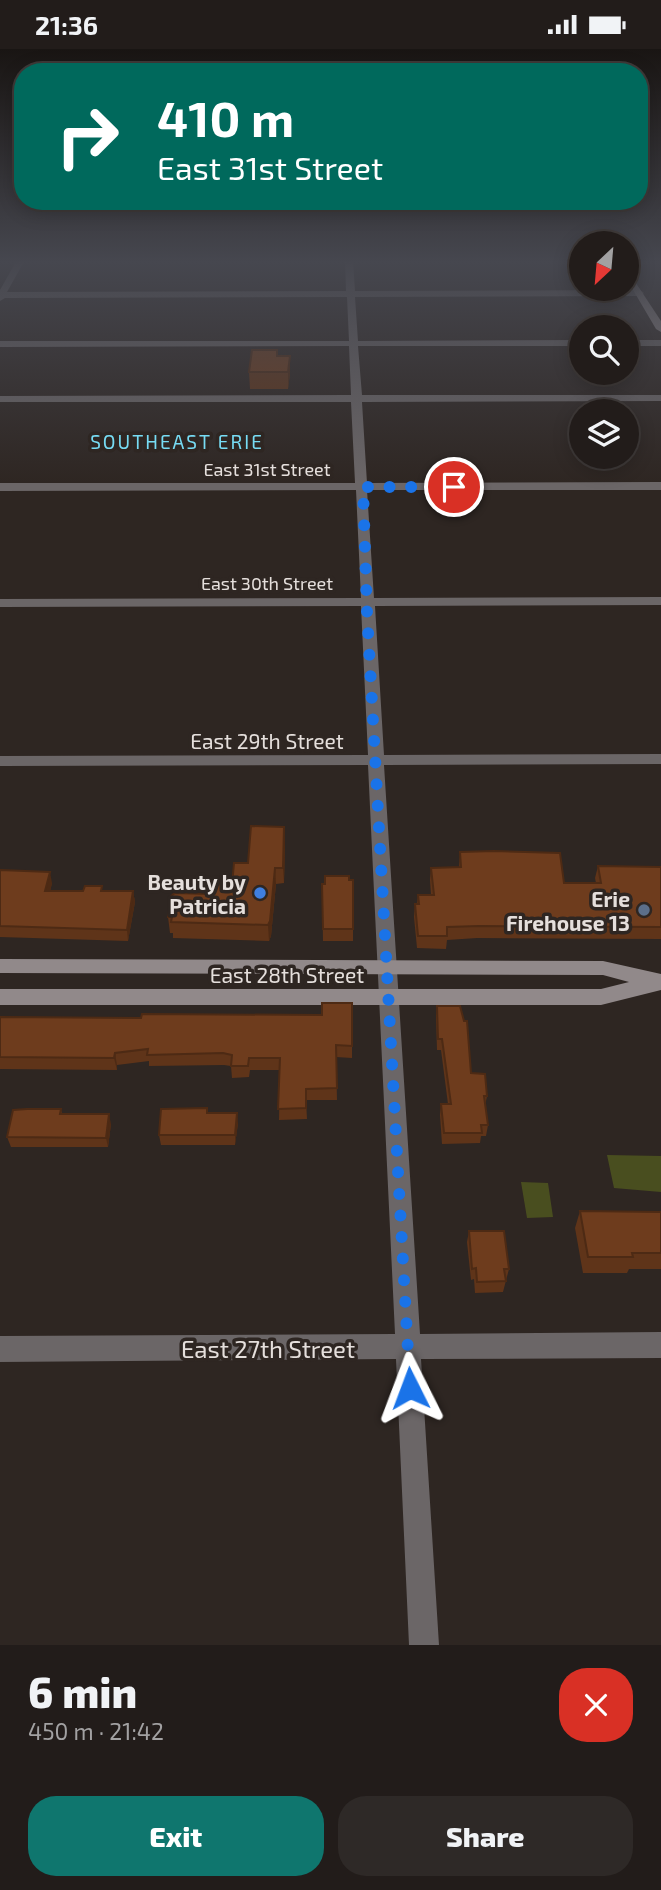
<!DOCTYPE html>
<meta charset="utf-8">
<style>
:root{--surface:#221c1a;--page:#2e2927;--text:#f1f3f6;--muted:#a2a1a2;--line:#3f3a39;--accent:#0f766e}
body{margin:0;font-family:"Exo 2",sans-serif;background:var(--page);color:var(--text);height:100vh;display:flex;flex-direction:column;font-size:26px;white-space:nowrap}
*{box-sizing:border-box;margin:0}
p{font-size:23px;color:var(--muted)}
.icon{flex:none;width:38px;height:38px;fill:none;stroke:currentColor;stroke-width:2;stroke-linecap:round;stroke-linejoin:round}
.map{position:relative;height:1596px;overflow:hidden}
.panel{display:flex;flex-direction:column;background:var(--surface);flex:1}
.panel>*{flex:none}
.guide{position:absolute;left:14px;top:14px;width:634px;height:147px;border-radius:28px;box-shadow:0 4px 18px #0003,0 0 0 2px var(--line);background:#00695c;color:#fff;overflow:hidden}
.needle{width:46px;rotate:206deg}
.tools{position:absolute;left:569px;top:182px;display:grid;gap:14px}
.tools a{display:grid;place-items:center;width:70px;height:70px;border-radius:50%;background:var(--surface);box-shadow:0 4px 18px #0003,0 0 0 2px var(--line);font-size:35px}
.pin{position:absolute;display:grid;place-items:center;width:60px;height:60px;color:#fff;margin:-30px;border:4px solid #fff;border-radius:50%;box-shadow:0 2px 7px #0007}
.me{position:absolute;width:77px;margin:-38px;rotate:357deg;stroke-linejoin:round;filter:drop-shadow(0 0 5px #0008)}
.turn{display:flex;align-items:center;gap:24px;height:147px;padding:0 28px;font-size:32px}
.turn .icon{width:91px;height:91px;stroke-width:2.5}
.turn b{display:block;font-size:49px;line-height:60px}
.round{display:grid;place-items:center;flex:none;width:74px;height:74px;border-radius:28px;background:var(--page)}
.head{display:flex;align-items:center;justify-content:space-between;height:119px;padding:0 28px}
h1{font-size:42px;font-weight:800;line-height:52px}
.primary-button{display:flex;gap:14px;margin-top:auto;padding:14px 28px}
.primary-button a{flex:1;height:80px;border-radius:28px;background:var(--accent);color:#fff;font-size:28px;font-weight:800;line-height:80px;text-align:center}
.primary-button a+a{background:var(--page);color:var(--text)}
.status{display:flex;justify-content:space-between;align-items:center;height:49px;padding:0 35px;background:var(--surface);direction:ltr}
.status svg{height:19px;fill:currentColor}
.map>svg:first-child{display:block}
.green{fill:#494e1f}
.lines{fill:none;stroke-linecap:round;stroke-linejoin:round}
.street{fill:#6b6667;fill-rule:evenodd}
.secondary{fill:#91898a;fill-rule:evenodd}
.wall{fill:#5f3419}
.shaded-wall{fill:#4d2a14}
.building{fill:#6e3c1d;stroke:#4d2a14;stroke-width:2}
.route{stroke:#1a73e8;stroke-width:12;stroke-dasharray:0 21.6}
.shop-dot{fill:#3f7fe0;stroke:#2e2622;stroke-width:2.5}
.service-dot{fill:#5c6f8a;stroke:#2e2622;stroke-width:2.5}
.labels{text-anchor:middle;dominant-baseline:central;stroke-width:7;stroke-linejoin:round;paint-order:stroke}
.far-street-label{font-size:18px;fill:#e5dfdc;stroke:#2e2622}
.far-neighbourhood-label{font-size:19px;letter-spacing:2px;fill:#77dcf4;stroke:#2e2622}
.street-label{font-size:21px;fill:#e5dfdc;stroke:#2e2622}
.poi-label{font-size:21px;font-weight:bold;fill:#e5dfdc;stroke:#2e2622;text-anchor:end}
.near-street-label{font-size:24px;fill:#e5dfdc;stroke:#2e2622}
</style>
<div class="status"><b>21:36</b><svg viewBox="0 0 49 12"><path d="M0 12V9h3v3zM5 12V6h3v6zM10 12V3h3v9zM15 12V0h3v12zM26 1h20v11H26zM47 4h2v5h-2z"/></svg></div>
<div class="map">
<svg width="661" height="1596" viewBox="0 0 661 1596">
<rect width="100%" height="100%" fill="#2e2622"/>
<path class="green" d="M607,1106L661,1107V1143L614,1139Z
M521,1133L548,1134L553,1168L527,1169Z"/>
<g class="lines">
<path class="street" d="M17,211H25L7,243L346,242L345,211H353L355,242L640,241L644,244L640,247L355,248L358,292L581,291V297H358L362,346H661V352L362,353L367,434L661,433V441H367L374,549L661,548V556L375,557L384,706L661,705V715L384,716L420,1285L661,1283V1309L421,1310L439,1596H409L396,1310L0,1313V1287L395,1285L368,716L0,717V707L368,706L361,557L0,558V550L361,549L356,441L0,442V434H355L351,353H0V347L351,346L349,297L0,298V292H349L347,248L5,249L0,252V241Z
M626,291H661V297H626Z"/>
<path class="secondary" d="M626,219L661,272V283L656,280L626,229Z
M0,910L603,912L661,925V941L601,956H0V940H601L629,933L603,926L0,924Z"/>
</g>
<path class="wall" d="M277,307L290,324L288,340H250L249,323Z
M285,794L284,834L276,835L271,887L269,892L173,889V884H170L168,868L209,845L232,836L248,814Z
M460,803L564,834H596L595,829L598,817L661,818V890L477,889L447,891L446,900L417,899L414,868L415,855H417L418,846H431L430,831L431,819L459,818Z
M0,821L52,834L50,842H133L135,853L128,892L0,888Z
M349,831H353V892H323L322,835Z
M352,954V1009L336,1008L337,1051H306L307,1070L279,1071L280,1021H250L249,1028L232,1029L231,1017L224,1016L149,1017V1012L117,1016V1021L0,1020V968L141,969L322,966Z
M437,957L471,1024L487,1047L485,1057L488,1076L486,1087H481L480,1094L442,1095L440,1066L441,1055H448L441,1001H437L436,968Z
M61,1060L62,1065L111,1075L108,1098H11L7,1088Z
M208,1064L238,1074L235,1096H161L159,1086Z
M580,1162L661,1163V1220H629L627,1224H583L575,1179Z
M469,1182L509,1220L503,1243L475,1244L474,1230L471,1231L467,1193Z"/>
<path class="shaded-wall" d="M290,307V324L288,340V323Z
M284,778L285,794L284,834L283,819Z
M275,819L276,835L271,887L269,892L268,876Z
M50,823L52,834L48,853L45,842Z
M133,842L135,853L128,892L127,881Z
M115,1004L117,1016V1021L114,1009Z
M237,1064L238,1074L235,1096V1086Z
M109,1065L111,1075L108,1098L106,1089Z"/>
<path class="building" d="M252,301H277V307H290L288,323H249Z
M251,777L284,778L283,819H275L270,872L268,876L171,873L172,868H168L171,847L175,844L209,845L210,835L232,836L234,814H248Z
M494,802L560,804L564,834H601L598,817L661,818V878L479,877L447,878V887H418L415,855H419L418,846H434L431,819L461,818L460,803Z
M0,821L50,823L45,842H83L85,837H102L101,842H133L127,881L0,877Z
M325,827H349V831H353V880H323L322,835H325Z
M322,954H352V997L336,996L337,1039L306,1040V1059L278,1060L280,1009H249L248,1017H231L232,1006L223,1004L147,1006L148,1000L115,1004L114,1009L0,1008V968L141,969L142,965L322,966Z
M437,957H460L464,972H467L471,1024L485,1025L487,1047H484L488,1076H481L482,1084H444L441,1055H451L442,990H438Z
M207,1059V1064H237L235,1086H159L161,1060Z
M27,1060H61L60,1065H109L106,1089L7,1088L13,1061Z
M580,1162L661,1163V1204H632L633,1208H588Z
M469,1182H504L509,1220H504L506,1232L477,1233L476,1219L472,1220Z"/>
<linearGradient id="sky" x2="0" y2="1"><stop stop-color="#191513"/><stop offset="0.49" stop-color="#46474f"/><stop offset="1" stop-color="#46474f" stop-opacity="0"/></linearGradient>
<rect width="661" height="434" fill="url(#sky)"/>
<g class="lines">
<path class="route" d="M410,1339L367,563L363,438H454"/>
</g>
<circle class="shop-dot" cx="260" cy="844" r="7"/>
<circle class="service-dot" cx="644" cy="861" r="7"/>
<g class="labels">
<g class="far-street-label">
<text x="267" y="420">East 31st Street</text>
<text x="267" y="534">East 30th Street</text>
</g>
<g class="far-neighbourhood-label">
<text x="177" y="392">SOUTHEAST ERIE</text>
</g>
<g class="street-label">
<text x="267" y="691">East 29th Street</text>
<text x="287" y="925">East 28th Street</text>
</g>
<g class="poi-label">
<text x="246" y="832">Beauty by<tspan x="246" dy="24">Patricia</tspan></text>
<text x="630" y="849">Erie<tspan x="630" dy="24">Firehouse 13</tspan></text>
</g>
<g class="near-street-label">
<text x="268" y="1299">East 27th Street</text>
</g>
</g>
</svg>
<div class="tools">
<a><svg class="needle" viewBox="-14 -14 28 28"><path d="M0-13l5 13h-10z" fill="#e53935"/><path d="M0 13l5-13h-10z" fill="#a2a1a2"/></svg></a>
<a><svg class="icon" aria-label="search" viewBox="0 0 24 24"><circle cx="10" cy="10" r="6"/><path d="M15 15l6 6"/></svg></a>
<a><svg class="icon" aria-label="layers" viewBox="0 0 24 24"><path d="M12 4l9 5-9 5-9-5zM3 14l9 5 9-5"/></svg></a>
</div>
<div class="pin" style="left:454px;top:438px;background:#d93025"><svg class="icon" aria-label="arrive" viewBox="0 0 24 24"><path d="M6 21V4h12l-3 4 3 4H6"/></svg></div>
<svg class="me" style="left:410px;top:1339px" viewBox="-20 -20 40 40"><path d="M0-17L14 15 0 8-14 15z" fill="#1a73e8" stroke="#fff" stroke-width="4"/></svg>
<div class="guide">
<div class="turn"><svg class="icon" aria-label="right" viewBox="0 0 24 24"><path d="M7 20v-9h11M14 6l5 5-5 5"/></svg><div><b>410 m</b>East 31st Street</div></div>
</div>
</div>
<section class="panel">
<div class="head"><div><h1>6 min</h1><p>450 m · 21:42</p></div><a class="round" style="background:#d93025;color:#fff"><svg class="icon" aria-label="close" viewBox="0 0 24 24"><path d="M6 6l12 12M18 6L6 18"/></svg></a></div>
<div class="primary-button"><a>Exit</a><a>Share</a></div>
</section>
